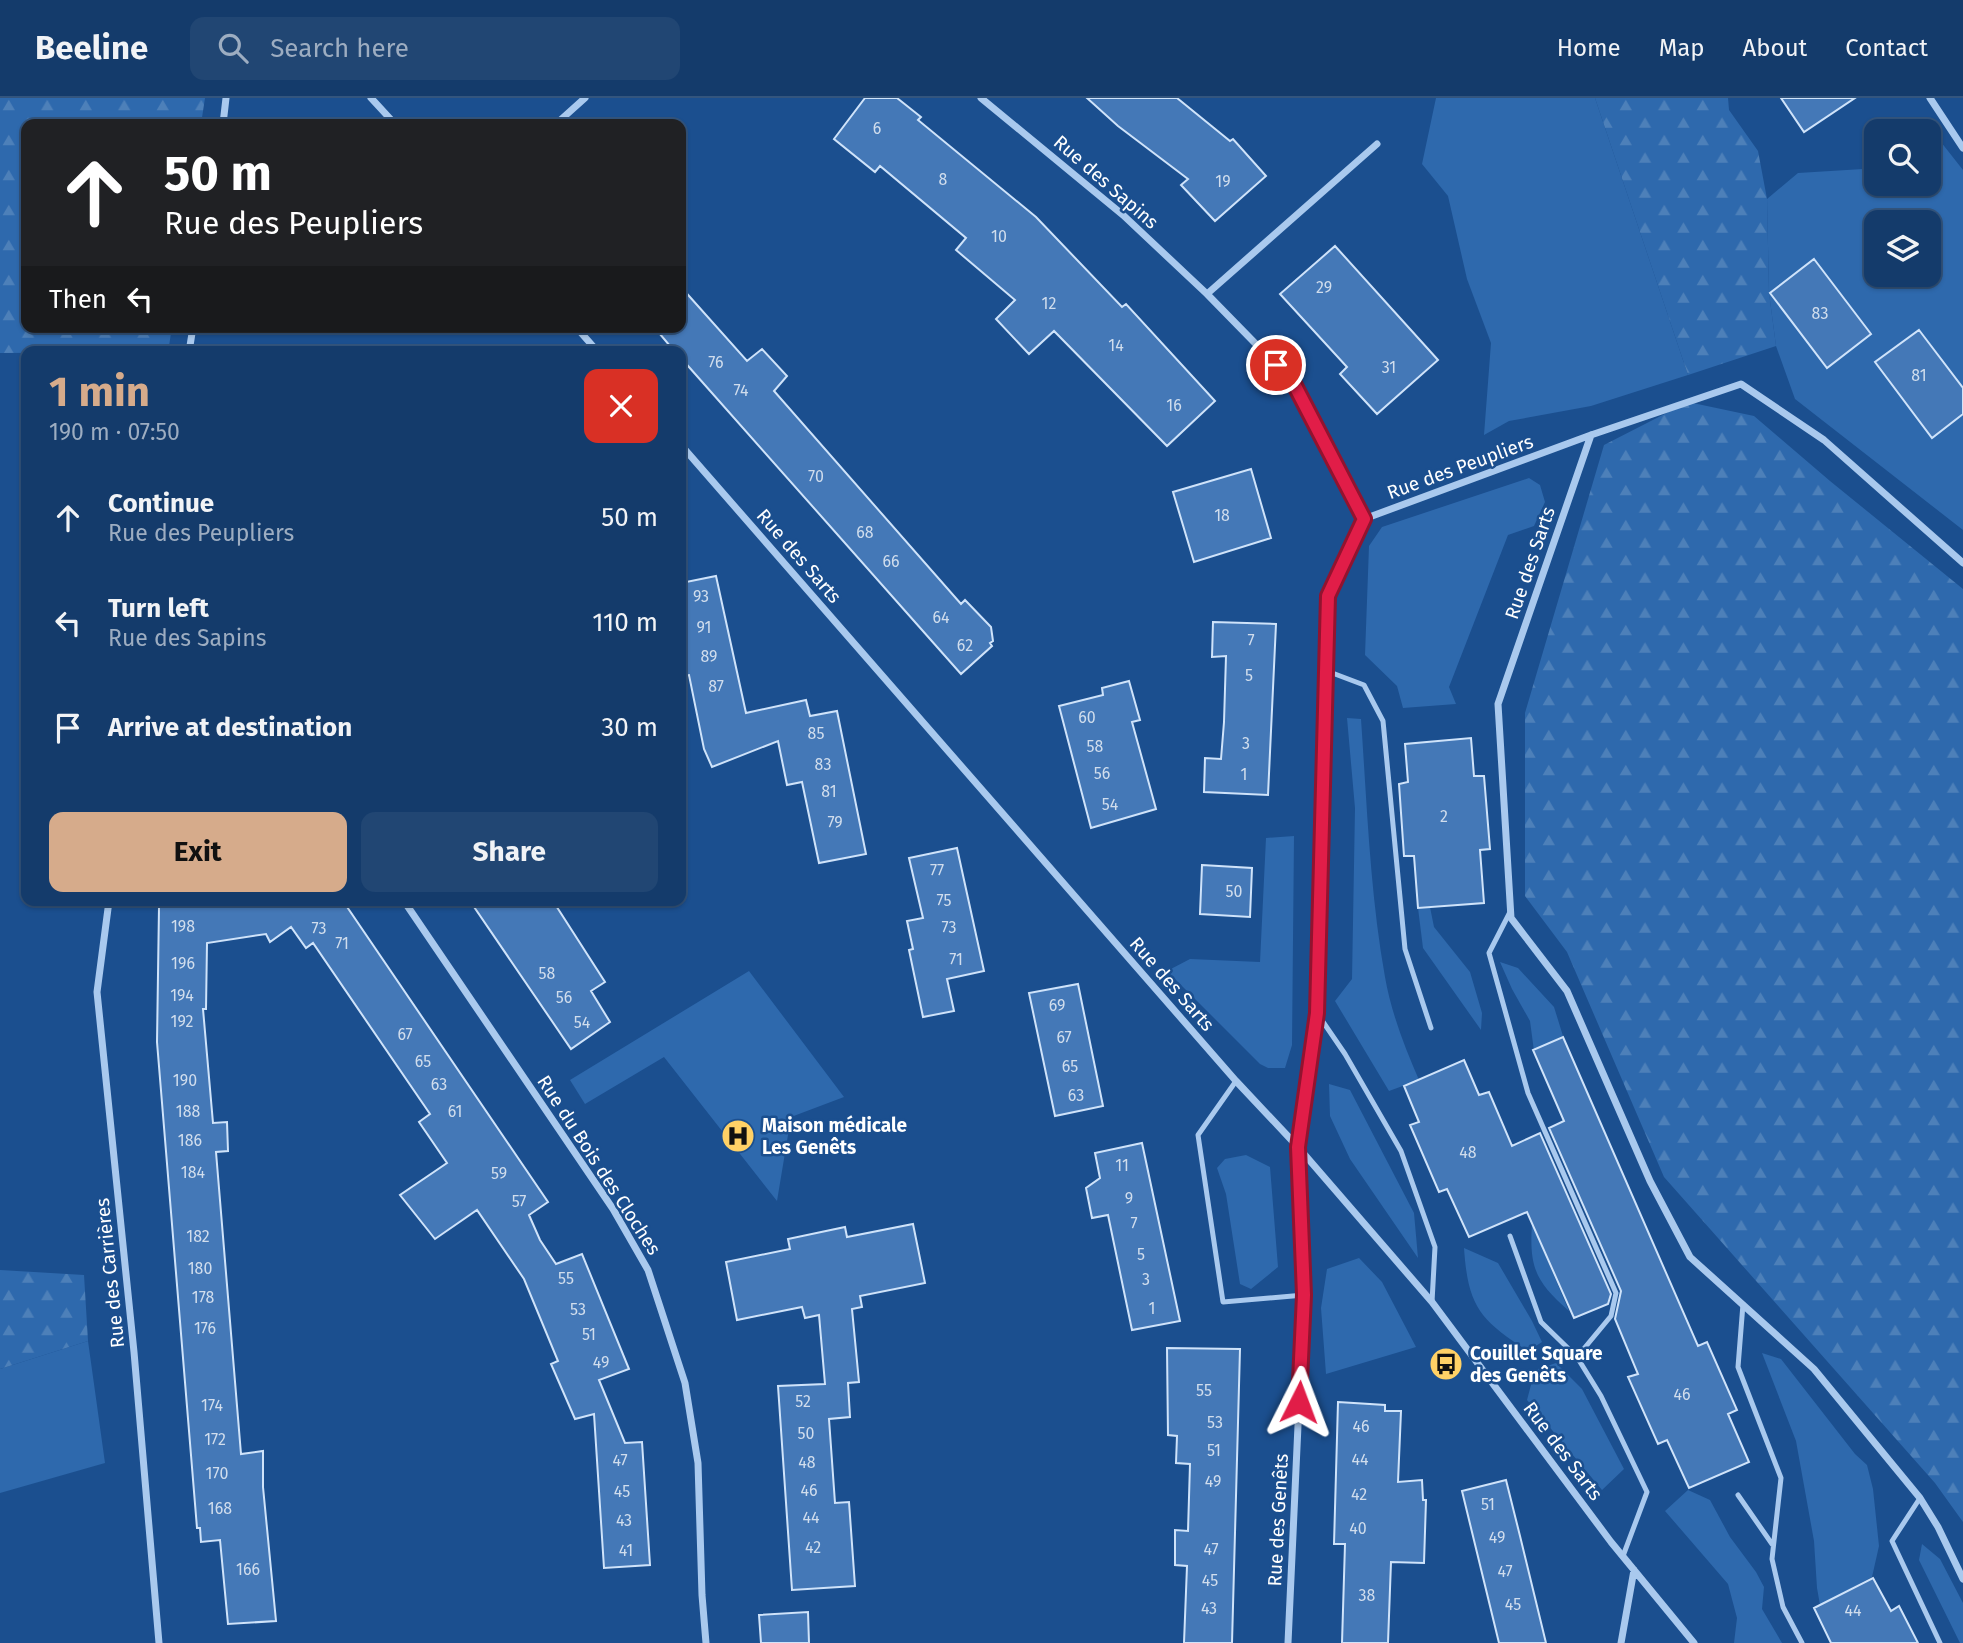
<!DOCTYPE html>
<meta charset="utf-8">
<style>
:root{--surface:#143b6b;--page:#214673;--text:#f1f3f6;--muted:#9dadc1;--line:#33557e;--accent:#d6ab8b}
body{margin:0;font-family:"Fira Sans",sans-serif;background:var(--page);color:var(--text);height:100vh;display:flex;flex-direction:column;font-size:26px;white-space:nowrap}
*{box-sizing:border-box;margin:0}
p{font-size:23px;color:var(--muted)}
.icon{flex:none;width:38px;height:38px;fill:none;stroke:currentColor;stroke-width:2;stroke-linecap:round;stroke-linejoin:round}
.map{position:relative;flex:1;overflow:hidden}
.sheet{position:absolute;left:21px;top:248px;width:665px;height:560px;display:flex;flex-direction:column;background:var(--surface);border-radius:14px;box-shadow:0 2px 5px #0004,0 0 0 2px var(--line)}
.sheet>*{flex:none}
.guide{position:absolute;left:21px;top:21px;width:665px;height:214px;border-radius:14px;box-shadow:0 2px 5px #0004,0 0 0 2px var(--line);background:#202124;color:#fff;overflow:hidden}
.tools{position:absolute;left:1864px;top:21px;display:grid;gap:14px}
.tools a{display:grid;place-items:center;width:77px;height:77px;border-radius:14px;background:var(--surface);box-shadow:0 2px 5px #0004,0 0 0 2px var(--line);font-size:35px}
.pin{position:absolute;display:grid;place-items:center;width:60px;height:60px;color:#fff;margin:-30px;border:4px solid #fff;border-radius:50%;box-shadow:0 2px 7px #0007}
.me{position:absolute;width:77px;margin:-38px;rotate:3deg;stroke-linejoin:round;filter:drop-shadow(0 0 5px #0008)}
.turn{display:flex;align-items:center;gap:24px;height:147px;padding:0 28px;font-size:32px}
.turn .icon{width:91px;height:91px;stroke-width:2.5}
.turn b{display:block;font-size:49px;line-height:60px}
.then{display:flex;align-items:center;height:66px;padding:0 28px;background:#0003;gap:14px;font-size:26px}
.round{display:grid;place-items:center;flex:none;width:74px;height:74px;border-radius:14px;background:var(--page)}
.headline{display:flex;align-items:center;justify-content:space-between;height:119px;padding:0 28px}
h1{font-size:42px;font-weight:700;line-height:52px;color:var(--accent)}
.button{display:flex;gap:14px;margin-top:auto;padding:14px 28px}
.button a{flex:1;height:80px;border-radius:14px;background:var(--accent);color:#111;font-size:28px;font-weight:700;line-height:80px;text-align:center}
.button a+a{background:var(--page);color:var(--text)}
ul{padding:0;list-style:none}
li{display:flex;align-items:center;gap:21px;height:105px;padding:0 28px}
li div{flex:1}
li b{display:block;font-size:26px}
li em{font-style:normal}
header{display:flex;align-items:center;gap:42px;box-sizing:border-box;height:98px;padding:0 35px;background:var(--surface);border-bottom:2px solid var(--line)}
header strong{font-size:33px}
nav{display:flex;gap:38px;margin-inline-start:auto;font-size:24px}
.search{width:490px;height:63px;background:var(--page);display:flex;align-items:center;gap:18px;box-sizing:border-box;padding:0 24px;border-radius:14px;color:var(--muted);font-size:26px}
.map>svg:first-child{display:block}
.grass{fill:#2e69ad;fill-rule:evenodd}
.forest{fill:url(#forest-firs)}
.building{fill:#4478b7;stroke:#cfe3fa;stroke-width:2}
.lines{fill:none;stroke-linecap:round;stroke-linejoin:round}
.service{stroke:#a9c9ee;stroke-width:5}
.minor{stroke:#a9c9ee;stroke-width:7}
.route-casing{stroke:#92132f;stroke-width:18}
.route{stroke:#e11d48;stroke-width:12}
.labels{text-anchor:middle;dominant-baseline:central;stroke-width:5;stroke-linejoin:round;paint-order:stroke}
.number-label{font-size:16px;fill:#d0dded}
.street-label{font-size:19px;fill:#fff;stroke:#1b4f8f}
.poi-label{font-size:19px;font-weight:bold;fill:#fff;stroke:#1b4f8f;text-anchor:start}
</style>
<header>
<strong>Beeline</strong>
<div class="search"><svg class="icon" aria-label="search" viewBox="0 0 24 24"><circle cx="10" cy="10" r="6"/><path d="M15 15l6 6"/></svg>Search here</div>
<nav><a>Home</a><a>Map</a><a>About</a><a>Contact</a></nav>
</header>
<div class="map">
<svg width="1963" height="1545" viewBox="0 0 1963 1545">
<defs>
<pattern id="forest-firs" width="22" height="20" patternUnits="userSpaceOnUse" patternTransform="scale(1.75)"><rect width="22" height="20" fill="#2e69ad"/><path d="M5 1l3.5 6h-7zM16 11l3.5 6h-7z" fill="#4d80b9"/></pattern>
</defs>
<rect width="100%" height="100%" fill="#1b4f8f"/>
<path class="grass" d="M1436,0H1595L1688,277L1591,308L1509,323L1484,337L1491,245L1467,181L1448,98L1422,66Z
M1926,25L1963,72V432L1795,301L1776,248L1769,195L1767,101L1798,75L1863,71L1876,62V86H1928V33H1915ZM1876,124H1928V177H1876Z
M1529,380L1540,387L1545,404L1534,428L1508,437L1449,589L1456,606L1403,610L1397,588L1365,557L1369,448L1382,429Z
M1347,620L1361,621C1367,707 1370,795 1385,879C1391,914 1405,950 1419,982L1389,993L1335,903L1352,881L1355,710Z
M1294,738L1292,947L1285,970H1268L1260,966L1167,873L1190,861L1260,864L1266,740Z
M1430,809L1434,829L1470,874L1482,915L1481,932L1423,850L1418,810Z
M1500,864L1518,870L1554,909L1563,938L1534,953L1530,923L1512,891Z
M749,873L844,999L791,1019L777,1103L664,959L585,1006L570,982Z
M1329,986L1350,992L1414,1115L1418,1160L1350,1061L1330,1018Z
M1246,1057L1270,1069L1278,1169L1251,1191L1240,1186L1226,1096L1217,1070L1225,1061Z
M1532,1126L1569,1213C1536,1184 1529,1170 1532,1126Z
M1464,1150L1498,1165L1532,1223L1542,1244L1528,1253C1480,1222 1468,1209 1464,1150Z
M1359,1160L1382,1184L1416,1249L1326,1276L1321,1210L1327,1171Z
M88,1243L105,1365L0,1395V1271Z
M1762,1255L1781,1261L1855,1356L1867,1367L1873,1391L1879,1448L1872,1479L1820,1507L1817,1490L1814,1443L1796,1343Z
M1556,1265L1582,1291L1624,1371L1602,1392L1527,1302L1535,1272Z
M1688,1392L1710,1402L1730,1439L1756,1474L1764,1489L1762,1511L1782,1545H1734L1737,1520L1728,1486L1665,1413Z
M1922,1446L1940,1461L1963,1505V1545H1960L1919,1462Z"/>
<path class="forest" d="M0,0H205L201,26H26V229H172L168,254L0,255Z
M1595,0H1728L1729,12L1758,53L1767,101L1769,195L1776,248L1688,277Z
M1688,304L1754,318L1830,383L1963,491V1424L1935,1385L1664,1079L1567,854L1525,798V615L1604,347Z
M0,1172L84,1177L88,1243L0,1271Z"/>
<path class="building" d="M865,0H897L921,19L918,22L1036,119L1122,209L1126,206L1215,303L1167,348L1054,233L1029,256L996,221L1015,202L956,152L966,140L880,68L875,74L834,41Z
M1087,0H1177L1230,43L1233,41L1266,78L1215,123L1181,87L1188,81L1118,28Z
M1781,0H1855L1804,34Z
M1335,148L1438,262L1377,316L1340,276L1347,269L1280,196Z
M1814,161L1871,236L1827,270L1770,195Z
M681,189L747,263L762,251L787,278L774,293L961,506L965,502L991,529L993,543L990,545L992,548L961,576L681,260V254H675L654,229H681Z
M1919,232L1963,290V316L1932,340L1875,264Z
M1251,371L1271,440L1194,464L1173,394Z
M716,478L746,615L806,602L810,618L837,613L866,756L819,765L802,684L787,687L778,643L712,669L704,651L689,577L681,578V485Z
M1213,524L1276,526L1268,697L1204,694L1205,660L1221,661L1224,624L1226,558L1212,559Z
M1129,583L1140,622L1132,624L1156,711L1091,730L1059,608L1103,597L1102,590Z
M1471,640L1474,678H1484L1490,751L1480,752L1484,805L1418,810L1414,758H1404L1399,686L1408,684L1405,646Z
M957,750L984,873L947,881L954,913L923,919L909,852L913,851L907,823L923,820L909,760Z
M1202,767L1252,770L1250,819L1200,816Z
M162,803H343L548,1104L529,1117L540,1142L556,1166L582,1156L629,1271L599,1282L625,1345L642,1344L650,1467L604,1470L594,1316L575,1321L551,1266L558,1263L524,1181L477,1112L435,1141L400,1097L447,1065L419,1024L430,1016L313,845L306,850L291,829L270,844L266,836L207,845L206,911H203L213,1025L227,1024L228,1053L216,1054L241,1356L263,1353V1389L276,1523L228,1526L220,1442L201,1444L200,1430H197L157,944L159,809H162Z
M470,803H553L605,884L591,893L610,924L571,951Z
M1078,886L1103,1008L1055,1018L1029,895Z
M1563,939L1698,1248L1707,1244L1737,1312L1728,1316L1749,1364L1689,1390L1667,1342L1658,1346L1628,1279L1638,1276L1615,1221L1621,1193L1549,1030L1564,1023L1533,952Z
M1464,962L1479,997L1489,994L1512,1048L1540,1035L1611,1196L1608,1206L1574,1220L1527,1114L1469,1139L1447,1091L1439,1094L1410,1027L1419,1024L1404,988Z
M1142,1045L1180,1223L1132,1232L1108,1117L1092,1120L1086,1090L1100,1080L1095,1055Z
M913,1126L925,1185L860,1198L862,1209L852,1211L859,1284L848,1285L850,1319L829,1321L835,1405L849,1404L855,1488L792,1492L778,1288L825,1286L819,1217L805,1220L802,1209L737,1222L726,1164L790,1151L788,1141L845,1129L847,1139Z
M1167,1250L1240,1251L1232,1545H1184L1187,1468L1175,1467V1432L1188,1433L1190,1366L1176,1365L1177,1338L1168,1337Z
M1338,1304L1385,1307V1313H1401L1398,1384L1422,1382L1423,1402H1426L1424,1465L1391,1464L1388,1545H1342L1345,1446H1334Z
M1506,1382L1520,1438L1546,1545H1499L1490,1508L1462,1393Z
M1873,1480L1891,1513L1899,1508L1918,1545H1831L1814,1510Z
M808,1514L809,1545H761L759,1517Z"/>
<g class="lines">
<path class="service" d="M1327,573L1364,587L1383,623L1405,851L1431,930
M1510,814L1489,855L1528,995L1616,1195L1611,1218L1577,1259L1601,1298L1647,1394L1623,1458
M1317,915L1345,956L1401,1053L1435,1149L1432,1204
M1236,983L1198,1037L1223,1204L1304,1197
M1510,1138L1541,1224L1577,1259
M1743,1206L1738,1269L1781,1380L1772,1461L1783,1509L1802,1545
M1738,1397L1772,1446
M1920,1400L1892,1443L1940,1545"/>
<path class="minor" d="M371,0L395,26
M981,0L1123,117L1207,196L1293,284L1364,421
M1930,0L1963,50
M223,26L226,0
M556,26L585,0
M1207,196L1377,46
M576,229L598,254
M189,254L193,229
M1591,337L1498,606L1511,820L1567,893L1650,1083L1690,1159L1814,1271L1920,1400L1938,1429L1963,1481
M681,347L1236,983L1298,1049L1432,1204L1611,1444L1694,1545
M109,803L97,894L134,1254L159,1545
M404,803L613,1111L648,1172L685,1285L698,1365L702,1497L706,1545
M1288,1545L1304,1197L1298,1049L1316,915L1328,498L1364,421L1591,337L1741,286L1824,342L1963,465
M1621,1545L1634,1472"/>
</g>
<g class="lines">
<defs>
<path id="route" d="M1276,267L1293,284L1364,421L1328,498L1317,915L1298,1049L1304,1197L1299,1304"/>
</defs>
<use href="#route" class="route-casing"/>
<use href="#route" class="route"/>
</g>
<defs>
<symbol id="hospital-disc" viewBox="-11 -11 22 22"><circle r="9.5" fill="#ffd166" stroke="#1b4f8f"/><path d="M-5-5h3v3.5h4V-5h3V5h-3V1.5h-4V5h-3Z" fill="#111"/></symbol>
<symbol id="bus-disc" viewBox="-11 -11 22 22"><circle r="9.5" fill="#ffd166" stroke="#1b4f8f"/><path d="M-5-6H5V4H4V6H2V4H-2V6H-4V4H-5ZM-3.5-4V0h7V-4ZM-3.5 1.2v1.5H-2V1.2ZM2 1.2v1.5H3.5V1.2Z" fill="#111"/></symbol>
</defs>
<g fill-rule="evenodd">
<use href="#hospital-disc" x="719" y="1019" width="38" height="38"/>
<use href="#bus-disc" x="1427" y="1247" width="38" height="38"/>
</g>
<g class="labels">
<g class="number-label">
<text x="877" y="30">6</text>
<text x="943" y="81">8</text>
<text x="1223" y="83">19</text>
<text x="999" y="138">10</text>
<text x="1324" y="189">29</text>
<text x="1049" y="205">12</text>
<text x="1820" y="215">83</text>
<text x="1116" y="247">14</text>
<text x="716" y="264">76</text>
<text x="1389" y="269">31</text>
<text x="1919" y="277">81</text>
<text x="741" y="292">74</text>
<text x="1174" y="307">16</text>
<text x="816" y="378">70</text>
<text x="1222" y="417">18</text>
<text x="865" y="434">68</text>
<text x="891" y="463">66</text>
<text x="701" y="498">93</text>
<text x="941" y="519">64</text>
<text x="704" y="529">91</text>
<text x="1251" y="542">7</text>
<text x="965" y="547">62</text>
<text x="709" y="558">89</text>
<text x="1249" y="577">5</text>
<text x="716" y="588">87</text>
<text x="1087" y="619">60</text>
<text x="816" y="635">85</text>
<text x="1246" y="645">3</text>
<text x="1095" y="648">58</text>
<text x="823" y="666">83</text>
<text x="1102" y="675">56</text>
<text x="1244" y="676">1</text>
<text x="829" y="693">81</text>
<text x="1110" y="706">54</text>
<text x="1444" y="718">2</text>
<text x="835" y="724">79</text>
<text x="937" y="772">77</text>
<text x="1234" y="793">50</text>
<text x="944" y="802">75</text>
<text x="183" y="828">198</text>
<text x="949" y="829">73</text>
<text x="319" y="830">73</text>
<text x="342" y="845">71</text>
<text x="956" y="861">71</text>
<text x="183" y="865">196</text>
<text x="547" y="875">58</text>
<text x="182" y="897">194</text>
<text x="564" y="899">56</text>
<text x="1057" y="907">69</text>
<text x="182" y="923">192</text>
<text x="582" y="924">54</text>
<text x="405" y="936">67</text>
<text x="1064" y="939">67</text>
<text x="423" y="963">65</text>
<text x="1070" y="968">65</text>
<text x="185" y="982">190</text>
<text x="439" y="986">63</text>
<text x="1076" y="997">63</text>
<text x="188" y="1013">188</text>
<text x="455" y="1013">61</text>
<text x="190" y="1042">186</text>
<text x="1468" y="1054">48</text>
<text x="1122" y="1067">11</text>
<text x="193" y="1074">184</text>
<text x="499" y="1075">59</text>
<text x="1129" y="1100">9</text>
<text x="519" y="1103">57</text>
<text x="1134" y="1125">7</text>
<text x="198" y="1138">182</text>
<text x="1141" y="1156">5</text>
<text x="200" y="1170">180</text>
<text x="566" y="1180">55</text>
<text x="1146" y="1181">3</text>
<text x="203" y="1199">178</text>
<text x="1152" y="1210">1</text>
<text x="578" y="1211">53</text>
<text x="205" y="1230">176</text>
<text x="589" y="1236">51</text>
<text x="601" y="1264">49</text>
<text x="1204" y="1292">55</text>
<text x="1682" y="1296">46</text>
<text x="803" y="1303">52</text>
<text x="212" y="1307">174</text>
<text x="1215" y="1324">53</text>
<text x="1361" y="1328">46</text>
<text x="806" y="1335">50</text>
<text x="215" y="1341">172</text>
<text x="1214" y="1352">51</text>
<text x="1360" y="1361">44</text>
<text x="620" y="1362">47</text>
<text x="807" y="1364">48</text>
<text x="217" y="1375">170</text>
<text x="1213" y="1383">49</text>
<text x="809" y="1392">46</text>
<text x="622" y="1393">45</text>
<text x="1359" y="1396">42</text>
<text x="1488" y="1406">51</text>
<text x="220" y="1410">168</text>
<text x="811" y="1419">44</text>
<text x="624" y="1422">43</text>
<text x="1358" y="1430">40</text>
<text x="1497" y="1439">49</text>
<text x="813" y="1449">42</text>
<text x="1211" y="1451">47</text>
<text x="626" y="1452">41</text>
<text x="248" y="1471">166</text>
<text x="1505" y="1473">47</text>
<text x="1210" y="1482">45</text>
<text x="1367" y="1497">38</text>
<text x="1513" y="1506">45</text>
<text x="1209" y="1510">43</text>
<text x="1853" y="1512">44</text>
</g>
<g class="street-label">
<text transform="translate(1106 84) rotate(41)">Rue des Sapins</text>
<text transform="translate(1460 369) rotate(-20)">Rue des Peupliers</text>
<text transform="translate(799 458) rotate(49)">Rue des Sarts</text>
<text transform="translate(1530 465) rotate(-71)">Rue des Sarts</text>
<text transform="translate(1172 886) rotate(49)">Rue des Sarts</text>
<text transform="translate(599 1067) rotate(57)">Rue du Bois des Cloches</text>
<text transform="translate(110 1175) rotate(-96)">Rue des Carrières</text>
<text transform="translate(1563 1353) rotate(53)">Rue des Sarts</text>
<text transform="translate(1278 1422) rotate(-87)">Rue des Genêts</text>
</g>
<g class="poi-label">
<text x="762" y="1027">Maison médicale<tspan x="762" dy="22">Les Genêts</tspan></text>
<text x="1470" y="1255">Couillet Square<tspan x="1470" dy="22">des Genêts</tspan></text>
</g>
</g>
</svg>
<div class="tools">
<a><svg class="icon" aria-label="search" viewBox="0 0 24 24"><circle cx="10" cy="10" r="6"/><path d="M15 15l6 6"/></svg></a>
<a><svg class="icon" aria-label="layers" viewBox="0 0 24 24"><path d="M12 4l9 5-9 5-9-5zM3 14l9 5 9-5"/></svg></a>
</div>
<div class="pin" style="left:1276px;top:267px;background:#d93025"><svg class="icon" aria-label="arrive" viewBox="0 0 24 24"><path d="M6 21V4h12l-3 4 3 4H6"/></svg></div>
<svg class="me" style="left:1299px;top:1304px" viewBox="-20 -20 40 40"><path d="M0-17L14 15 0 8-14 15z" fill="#e11d48" stroke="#fff" stroke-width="4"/></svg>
<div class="guide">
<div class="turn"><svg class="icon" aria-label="ahead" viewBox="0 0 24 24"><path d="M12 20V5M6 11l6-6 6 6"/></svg><div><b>50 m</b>Rue des Peupliers</div></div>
<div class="then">Then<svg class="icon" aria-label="left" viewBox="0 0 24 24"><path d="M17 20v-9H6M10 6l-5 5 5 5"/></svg></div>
</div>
<section class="sheet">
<div class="headline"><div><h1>1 min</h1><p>190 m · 07:50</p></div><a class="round" style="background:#d93025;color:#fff"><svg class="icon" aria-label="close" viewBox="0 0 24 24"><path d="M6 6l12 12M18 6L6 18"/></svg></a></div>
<ul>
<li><svg class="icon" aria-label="ahead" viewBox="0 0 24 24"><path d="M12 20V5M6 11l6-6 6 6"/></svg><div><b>Continue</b><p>Rue des Peupliers</p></div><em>50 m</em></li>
<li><svg class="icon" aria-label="left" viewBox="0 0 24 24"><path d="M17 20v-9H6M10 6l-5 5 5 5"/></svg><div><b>Turn left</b><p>Rue des Sapins</p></div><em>110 m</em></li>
<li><svg class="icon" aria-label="arrive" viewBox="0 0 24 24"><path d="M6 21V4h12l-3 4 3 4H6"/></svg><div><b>Arrive at destination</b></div><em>30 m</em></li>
</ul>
<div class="button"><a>Exit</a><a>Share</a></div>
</section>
</div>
